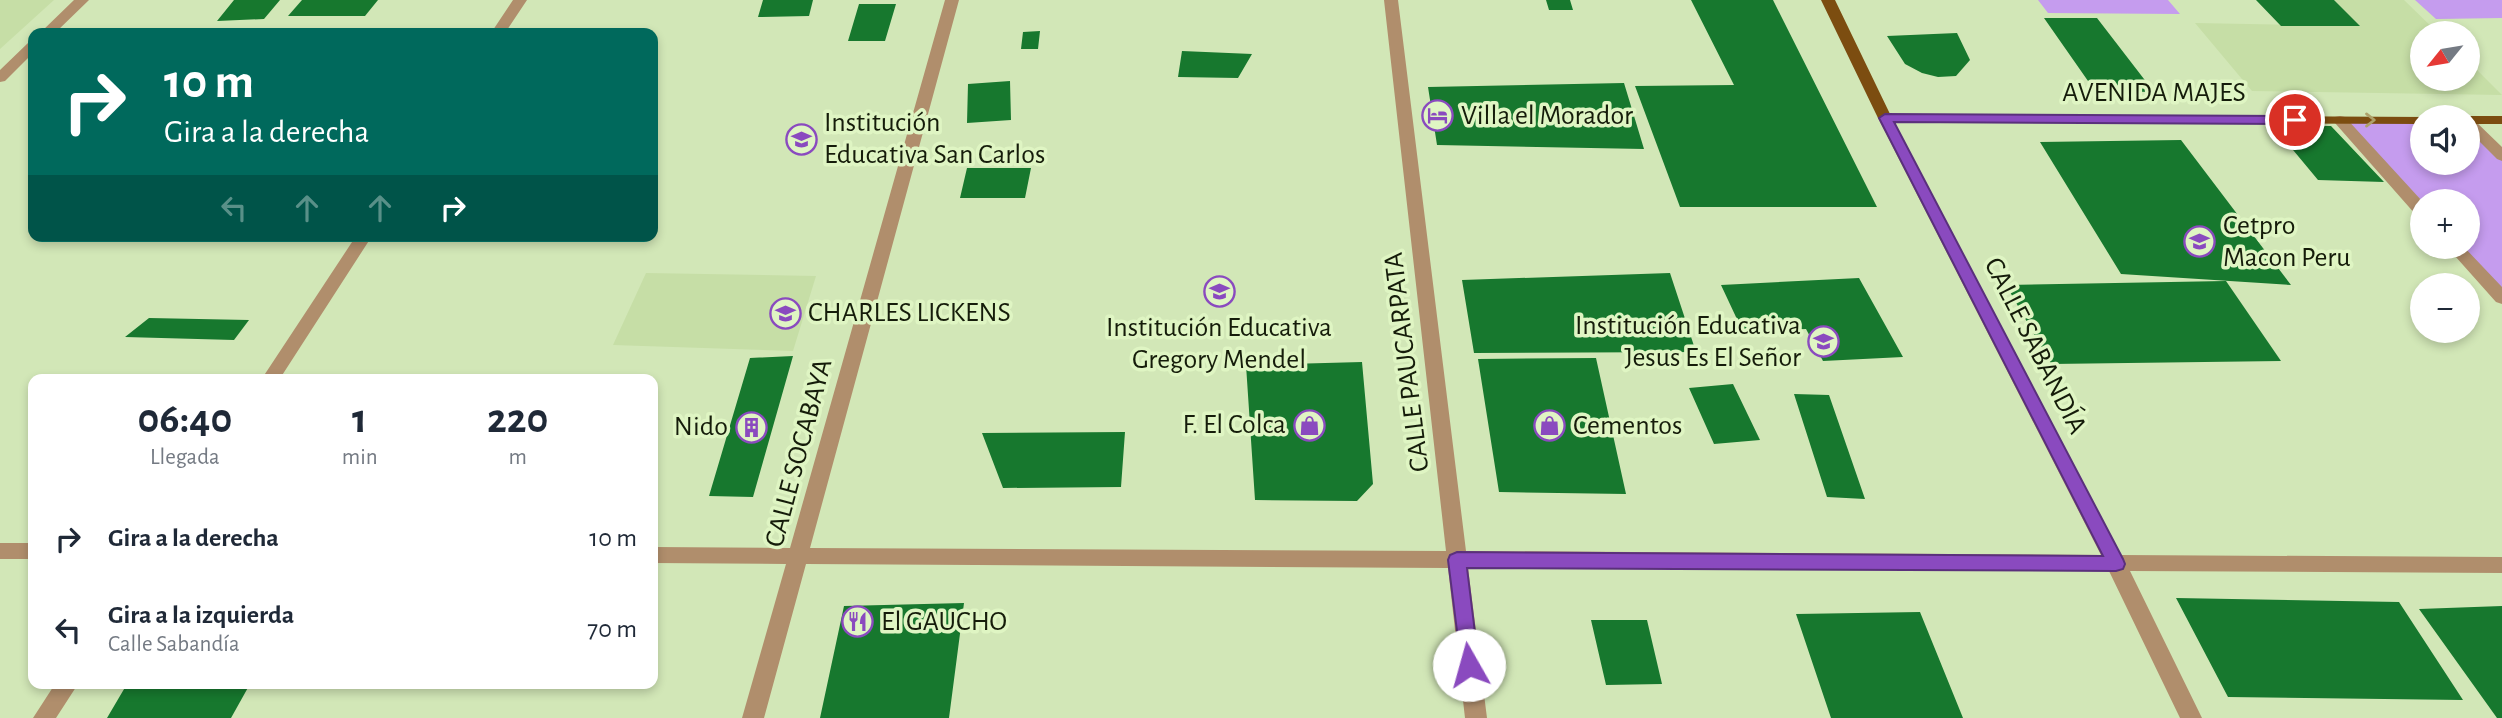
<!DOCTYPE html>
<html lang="es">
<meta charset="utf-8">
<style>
:root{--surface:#fff;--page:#f2f2f3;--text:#1f2937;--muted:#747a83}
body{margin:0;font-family:"Alegreya Sans",sans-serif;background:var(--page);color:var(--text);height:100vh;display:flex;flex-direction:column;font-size:26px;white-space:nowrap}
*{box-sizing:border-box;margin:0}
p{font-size:23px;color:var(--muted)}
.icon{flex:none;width:38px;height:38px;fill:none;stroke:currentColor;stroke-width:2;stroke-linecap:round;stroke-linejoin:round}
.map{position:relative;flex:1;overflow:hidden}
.side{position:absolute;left:28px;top:374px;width:630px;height:315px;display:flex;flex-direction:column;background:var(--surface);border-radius:14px;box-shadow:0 4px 10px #0003}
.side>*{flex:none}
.top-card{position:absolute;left:28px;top:28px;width:630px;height:214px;border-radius:14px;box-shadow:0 4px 10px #0003;background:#00695c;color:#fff;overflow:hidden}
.needle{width:46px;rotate:240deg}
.buttons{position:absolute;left:2410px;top:21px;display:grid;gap:14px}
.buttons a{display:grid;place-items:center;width:70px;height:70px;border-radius:50%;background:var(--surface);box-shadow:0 4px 10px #0003;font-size:35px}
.pin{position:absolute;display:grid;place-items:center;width:60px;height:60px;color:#fff;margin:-30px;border:4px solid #fff;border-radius:50%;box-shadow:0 2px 7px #0007}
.me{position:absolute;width:77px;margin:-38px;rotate:353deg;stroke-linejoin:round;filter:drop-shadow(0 0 5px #0008)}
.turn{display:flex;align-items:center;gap:24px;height:147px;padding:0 21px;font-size:32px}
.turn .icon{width:91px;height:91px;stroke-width:2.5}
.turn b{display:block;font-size:49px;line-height:60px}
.lanes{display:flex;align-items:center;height:66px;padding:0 21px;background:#0003;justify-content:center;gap:35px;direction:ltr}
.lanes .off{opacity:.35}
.eta{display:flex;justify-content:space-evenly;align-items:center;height:119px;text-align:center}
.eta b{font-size:42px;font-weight:700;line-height:49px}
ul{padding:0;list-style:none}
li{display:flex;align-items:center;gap:21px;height:91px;padding:0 21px}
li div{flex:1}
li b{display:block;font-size:26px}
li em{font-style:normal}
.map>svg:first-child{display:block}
.built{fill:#c6dea6}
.green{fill:#c59cee}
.building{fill:#17782e}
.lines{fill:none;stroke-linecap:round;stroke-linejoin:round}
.minor{fill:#b08e6c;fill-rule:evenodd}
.major{fill:#7c4d10;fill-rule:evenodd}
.oneway{stroke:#aea16a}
.route{fill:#8a4abf;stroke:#5a307c;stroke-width:2}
.labels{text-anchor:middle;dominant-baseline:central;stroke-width:7;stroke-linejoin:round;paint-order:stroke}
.street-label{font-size:28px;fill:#151c0a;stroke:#dff5c3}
.poi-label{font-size:28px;fill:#151c0a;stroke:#dff5c3;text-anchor:start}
</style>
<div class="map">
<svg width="2502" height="718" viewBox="0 0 2502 718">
<rect width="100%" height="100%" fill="#d2e7b7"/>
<path class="built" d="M0,0H54L0,49Z
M2334,0H2404L2438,33H2422V79H2468V61L2502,95L2252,91L2195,23L2359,26Z
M646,273L816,276L793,351L613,345Z"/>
<path class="green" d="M2038,0H2168L2180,14L2048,13Z
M2415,0H2502V18L2436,19Z
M2340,120H2422V163H2468V122L2502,156V298L2455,247H2468V201H2422Z"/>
<path class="building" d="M234,0H280L264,19L217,21Z
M302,0H378L365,16H288Z
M763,0H813L809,16L758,17Z
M1546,0H1570L1573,10H1549Z
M1691,0H1773L1877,207H1680L1635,86L1734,85Z
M2256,0H2334L2360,26H2281Z
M859,4H896L885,41H848Z
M2044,18H2097L2154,92L2095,91Z
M1040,31L1038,49H1021L1023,32Z
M1957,33L1970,60L1956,76L1938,77L1922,73L1905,64L1887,36Z
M1182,51L1252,54L1238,78L1178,77Z
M1010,81L1011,120L967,123L968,84Z
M1624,83L1644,149L1437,145L1428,87Z
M2273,126H2331L2384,182L2318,180Z
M2181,140L2291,285L2121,274L2040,142Z
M967,168H1031L1025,198H960Z
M1670,273L1696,352L1474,353L1462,280Z
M1859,278L1903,357L1823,361L1806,329L1743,332L1721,285Z
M2226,281L2281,361L2051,364L2006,285Z
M149,318L249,320L234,340L125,337Z
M793,356L753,497L709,496L750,358Z
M1596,358L1626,494L1499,492L1478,359Z
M1362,362L1373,484L1357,501L1255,500L1246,365Z
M1733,384L1760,440L1714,444L1689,388Z
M1794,394L1829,395L1865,499L1827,497Z
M1125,432L1121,487L1003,488L982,433Z
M2176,598L2399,602L2463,700L2228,697Z
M964,603L949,718H820L844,606Z
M2502,606V718H2497L2419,609Z
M1920,612L1963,718H1831L1796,614Z
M1591,620H1647L1662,684L1606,685Z
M127,684H250L231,718H107Z"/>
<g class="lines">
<path class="minor" d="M74,0H89L55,33H40Z
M513,0H527L505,33H491Z
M945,0H959L810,548L1446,551L1384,0H1398L1466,551L2101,555L1878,118L1885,114L1892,118L2121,555L2502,557V573L2130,571L2202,718H2180L2109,571L1468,568L1487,718H1465L1448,568L806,564L764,718H742L786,564L653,563V547L790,548Z
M33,42V53L5,81L0,82V70L28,43Z
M2340,116L2345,117L2422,201V216L2416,215L2335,123L2333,120L2335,117Z
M2468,118L2473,119L2502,147V161L2497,159L2468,130Z
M356,236H372L279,380H261Z
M2447,247H2464L2502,287V304L2496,302Z
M0,543H33V559H0Z
M55,684H78L56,718H33Z"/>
<path class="major" d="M1821,0H1835L1890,114L2427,117H2422V124L1885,122L1878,118Z
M2468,116H2502V124H2468V117H2463Z"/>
</g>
<defs><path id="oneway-chevron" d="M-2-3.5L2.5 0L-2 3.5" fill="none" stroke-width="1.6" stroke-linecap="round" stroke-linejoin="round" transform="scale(1.75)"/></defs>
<use class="oneway" href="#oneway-chevron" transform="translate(2370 120)"/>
<path class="route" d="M1885,114L2295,116L2302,120L2295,124L1894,122L2123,559L2125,564L2123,569L2116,571L1467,568L1479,665L1476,671L1469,674L1462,671L1448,560L1450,555L1457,552L2103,556L1879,118Z"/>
<defs>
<symbol id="hotel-ring" viewBox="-11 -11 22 22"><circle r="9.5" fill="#dff5c3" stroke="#8a4abf" stroke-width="1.5"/><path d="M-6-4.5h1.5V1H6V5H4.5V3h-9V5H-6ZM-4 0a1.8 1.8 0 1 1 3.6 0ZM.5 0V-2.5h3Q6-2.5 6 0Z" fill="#8a4abf"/></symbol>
<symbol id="school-ring" viewBox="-11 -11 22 22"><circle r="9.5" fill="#dff5c3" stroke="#8a4abf" stroke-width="1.5"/><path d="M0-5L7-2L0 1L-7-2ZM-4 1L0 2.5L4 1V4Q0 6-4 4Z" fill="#8a4abf"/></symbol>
<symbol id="shop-ring" viewBox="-11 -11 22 22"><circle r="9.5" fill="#dff5c3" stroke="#8a4abf" stroke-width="1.5"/><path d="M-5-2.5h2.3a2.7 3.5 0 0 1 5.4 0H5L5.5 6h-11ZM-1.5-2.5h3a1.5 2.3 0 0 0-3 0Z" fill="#8a4abf"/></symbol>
<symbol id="building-ring" viewBox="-11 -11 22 22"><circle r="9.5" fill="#dff5c3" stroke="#8a4abf" stroke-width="1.5"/><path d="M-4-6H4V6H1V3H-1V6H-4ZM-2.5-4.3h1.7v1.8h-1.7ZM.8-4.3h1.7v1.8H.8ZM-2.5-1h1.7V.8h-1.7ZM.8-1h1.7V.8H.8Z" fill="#8a4abf"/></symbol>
<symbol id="restaurant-ring" viewBox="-11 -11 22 22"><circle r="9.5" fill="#dff5c3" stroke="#8a4abf" stroke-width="1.5"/><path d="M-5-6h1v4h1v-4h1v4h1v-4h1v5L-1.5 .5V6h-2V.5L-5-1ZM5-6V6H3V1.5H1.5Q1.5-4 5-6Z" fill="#8a4abf"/></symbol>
</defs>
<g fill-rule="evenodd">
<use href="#hotel-ring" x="1420" y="98" width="35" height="35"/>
<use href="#school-ring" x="784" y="122" width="35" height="35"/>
<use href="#school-ring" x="2182" y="224" width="35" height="35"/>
<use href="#school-ring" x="1202" y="274" width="35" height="35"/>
<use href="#school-ring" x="768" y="296" width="35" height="35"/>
<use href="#school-ring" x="1806" y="324" width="35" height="35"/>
<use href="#shop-ring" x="1292" y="408" width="35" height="35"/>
<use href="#shop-ring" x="1532" y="408" width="35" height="35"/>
<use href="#building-ring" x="734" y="410" width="35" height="35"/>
<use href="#restaurant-ring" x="840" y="604" width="35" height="35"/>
</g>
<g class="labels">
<g class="street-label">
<text x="2154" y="93">AVENIDA MAJES</text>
<text transform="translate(2035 346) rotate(63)">CALLE SABANDÍA</text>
<text transform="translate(1407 362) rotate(-97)">CALLE PAUCARPATA</text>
<text transform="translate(799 453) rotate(-75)">CALLE SOCABAYA</text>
</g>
<g class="poi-label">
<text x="1461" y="116">Villa el Morador</text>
<text x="824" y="123">Institución<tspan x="824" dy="32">Educativa San Carlos</tspan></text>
<text x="2223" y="226">Cetpro<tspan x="2223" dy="32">Macon Peru</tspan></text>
<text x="808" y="313">CHARLES LICKENS</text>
<text x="1801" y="326" text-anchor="end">Institución Educativa<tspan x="1801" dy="32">Jesus Es El Señor</tspan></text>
<text x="1219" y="328" text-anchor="middle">Institución Educativa<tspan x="1219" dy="32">Gregory Mendel</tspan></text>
<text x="1286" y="425" text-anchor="end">F. El Colca</text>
<text x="1573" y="426">Cementos</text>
<text x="728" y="427" text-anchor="end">Nido</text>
<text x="881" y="622">El GAUCHO</text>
</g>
</g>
</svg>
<div class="buttons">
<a><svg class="needle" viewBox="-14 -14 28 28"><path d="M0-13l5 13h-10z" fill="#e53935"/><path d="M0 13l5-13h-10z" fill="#747a83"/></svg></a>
<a><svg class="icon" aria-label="sound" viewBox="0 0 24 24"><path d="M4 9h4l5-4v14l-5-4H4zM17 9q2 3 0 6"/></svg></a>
<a>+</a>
<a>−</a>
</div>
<div class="pin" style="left:2295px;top:120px;background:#d93025"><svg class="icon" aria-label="arrive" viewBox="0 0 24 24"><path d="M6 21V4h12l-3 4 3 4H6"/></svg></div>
<svg class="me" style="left:1469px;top:665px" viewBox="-20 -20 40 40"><circle r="19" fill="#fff"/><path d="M0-13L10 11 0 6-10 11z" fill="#8a4abf"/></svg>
<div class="top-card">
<div class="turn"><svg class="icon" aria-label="right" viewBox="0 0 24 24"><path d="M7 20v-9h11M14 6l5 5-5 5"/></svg><div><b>10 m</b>Gira a la derecha</div></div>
<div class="lanes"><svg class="icon off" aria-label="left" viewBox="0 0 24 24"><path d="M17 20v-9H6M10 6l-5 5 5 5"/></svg><svg class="icon off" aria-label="ahead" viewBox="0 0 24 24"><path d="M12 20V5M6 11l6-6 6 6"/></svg><svg class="icon off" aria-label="ahead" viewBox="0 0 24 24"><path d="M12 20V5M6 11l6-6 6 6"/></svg><svg class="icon" aria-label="right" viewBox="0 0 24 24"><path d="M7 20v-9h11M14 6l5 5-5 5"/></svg></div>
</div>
<section class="side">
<div class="eta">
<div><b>06:40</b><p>Llegada</p></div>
<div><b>1</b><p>min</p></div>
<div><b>220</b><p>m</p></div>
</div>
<ul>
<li><svg class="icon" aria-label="right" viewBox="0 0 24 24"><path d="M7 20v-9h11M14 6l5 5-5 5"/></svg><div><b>Gira a la derecha</b></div><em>10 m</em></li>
<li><svg class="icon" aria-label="left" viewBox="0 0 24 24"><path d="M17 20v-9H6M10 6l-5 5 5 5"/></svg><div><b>Gira a la izquierda</b><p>Calle Sabandía</p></div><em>70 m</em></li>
</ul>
</section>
</div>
